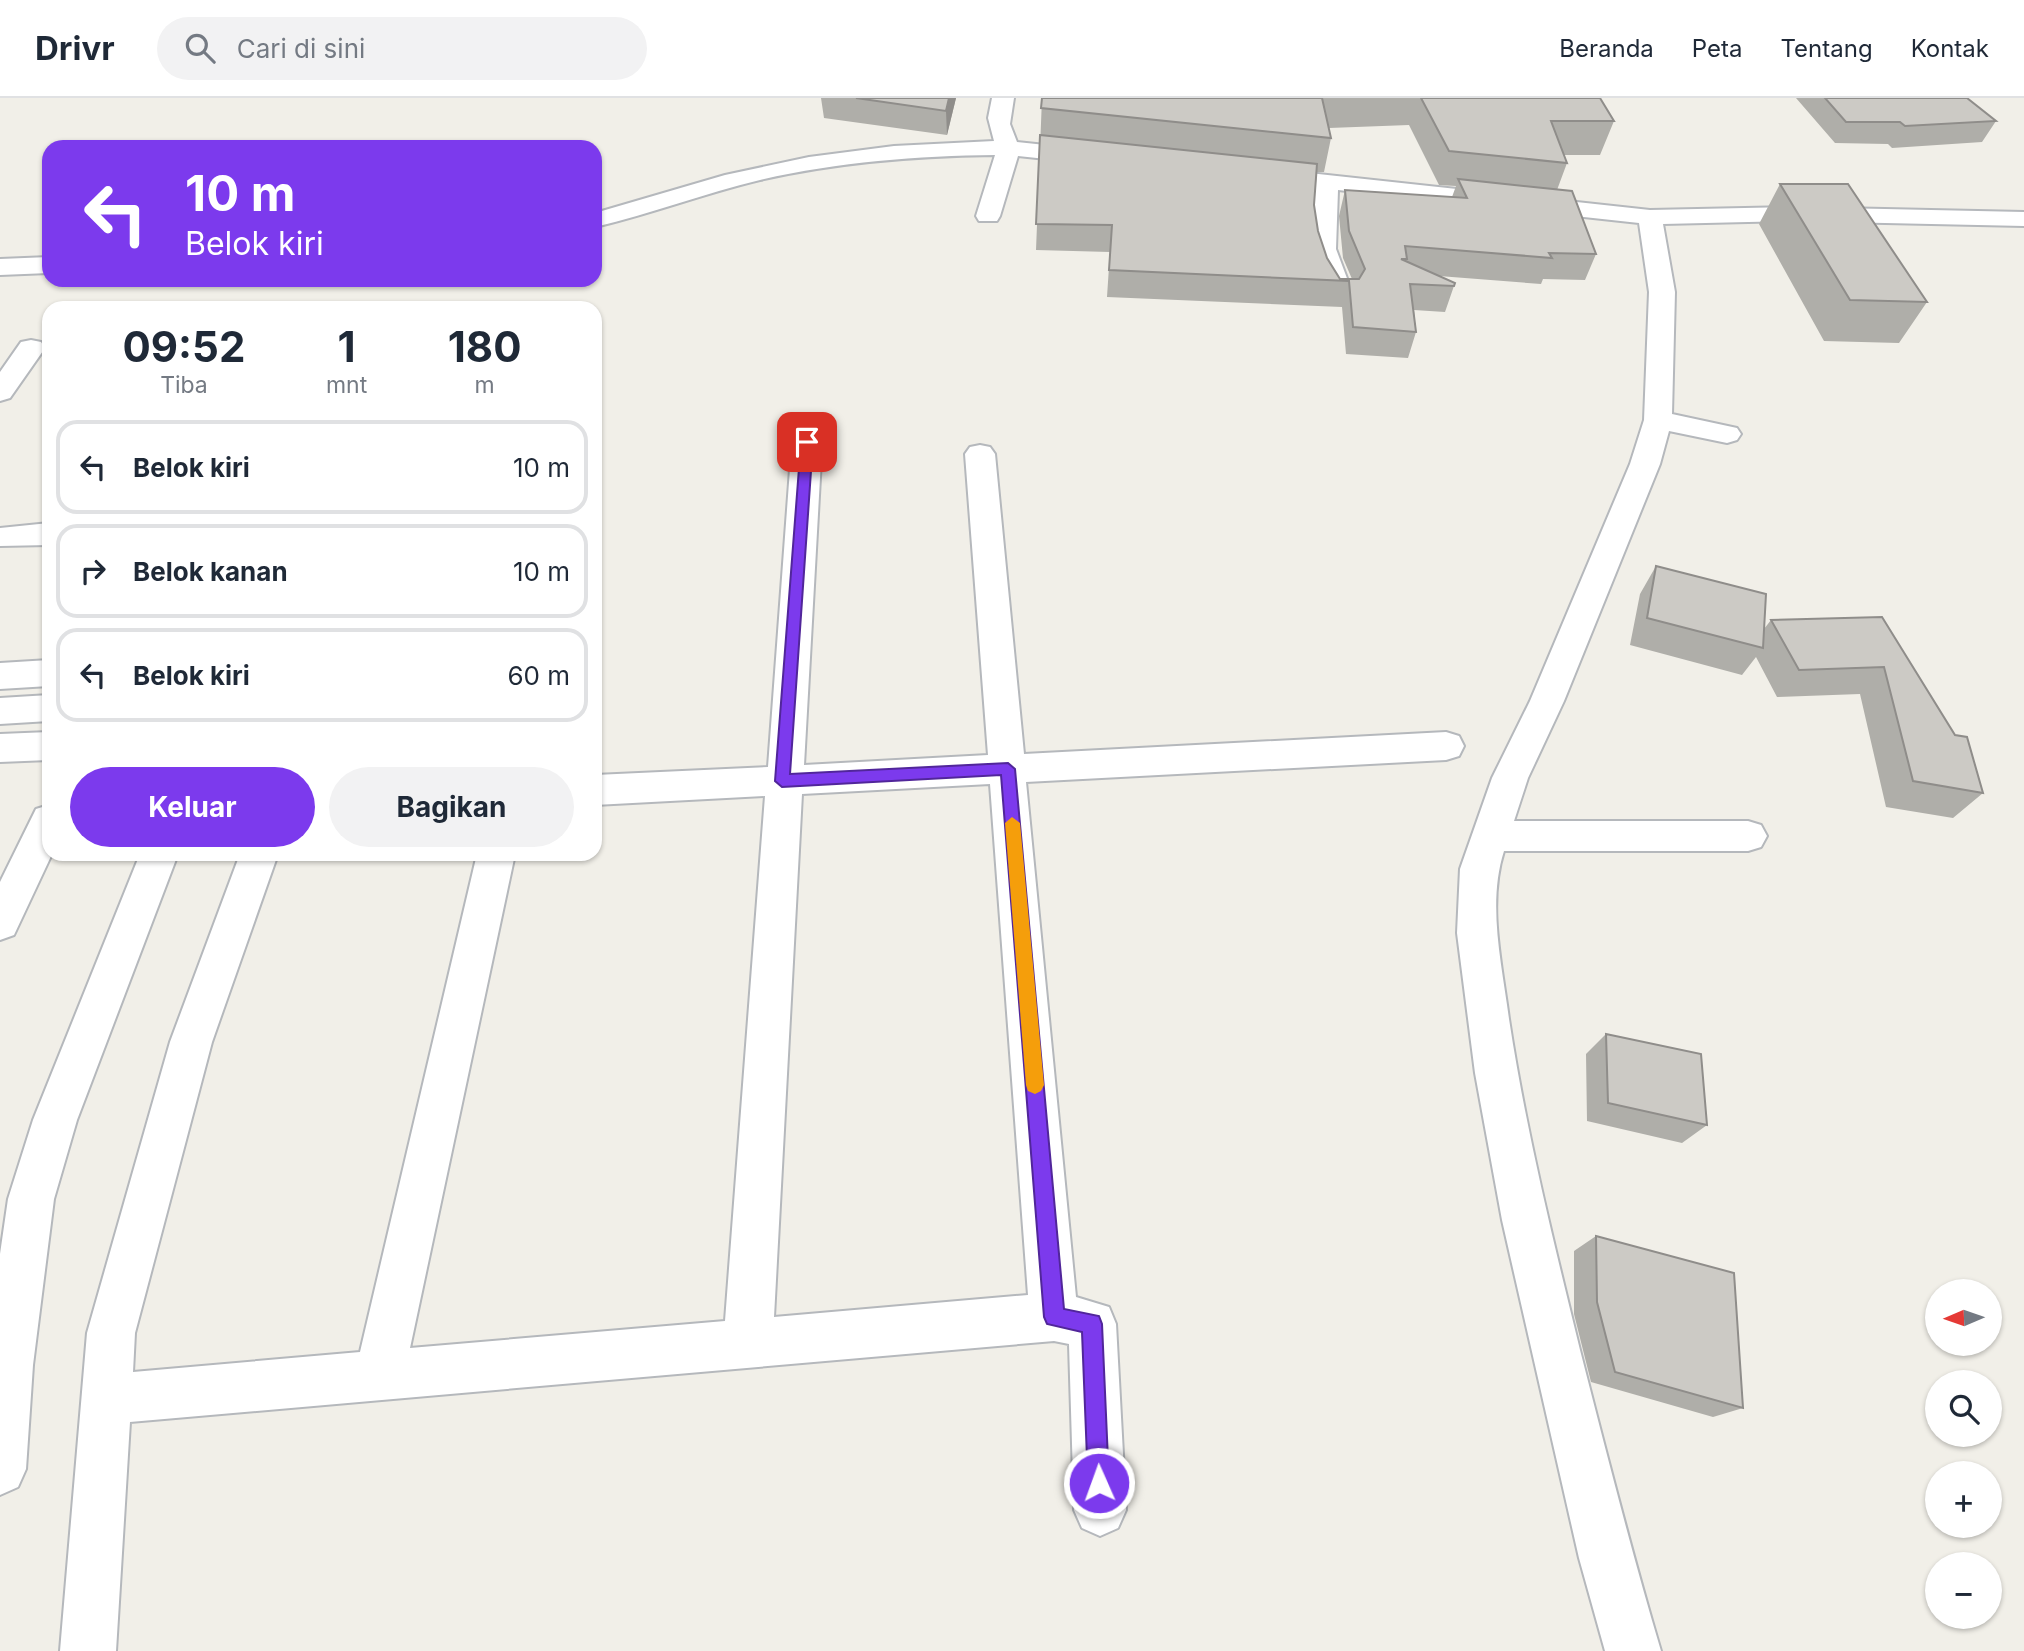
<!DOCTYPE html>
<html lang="id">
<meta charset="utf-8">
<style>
:root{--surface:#fff;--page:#f2f2f3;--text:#1f2937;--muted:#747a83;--line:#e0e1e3;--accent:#7c3aed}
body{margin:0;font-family:Inter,sans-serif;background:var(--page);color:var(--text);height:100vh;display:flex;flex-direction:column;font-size:26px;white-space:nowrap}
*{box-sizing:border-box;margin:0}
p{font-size:23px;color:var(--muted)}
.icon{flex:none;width:38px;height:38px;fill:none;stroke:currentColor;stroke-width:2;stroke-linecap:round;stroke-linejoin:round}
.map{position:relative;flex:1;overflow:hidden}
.sheet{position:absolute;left:42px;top:203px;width:560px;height:560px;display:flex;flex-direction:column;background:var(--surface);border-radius:21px;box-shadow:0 2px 5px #0004}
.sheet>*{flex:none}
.top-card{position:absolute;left:42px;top:42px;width:560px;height:147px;border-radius:21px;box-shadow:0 2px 5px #0004;background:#7c3aed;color:#fff;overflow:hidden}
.needle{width:46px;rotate:268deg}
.fabs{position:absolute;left:1925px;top:1181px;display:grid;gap:14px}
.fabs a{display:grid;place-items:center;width:77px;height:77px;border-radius:50%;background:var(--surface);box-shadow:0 2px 5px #0004;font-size:35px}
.pin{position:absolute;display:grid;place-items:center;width:60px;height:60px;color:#fff;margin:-30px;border-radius:14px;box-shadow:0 4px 10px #0006}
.me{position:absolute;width:77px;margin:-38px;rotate:358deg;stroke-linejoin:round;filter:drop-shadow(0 0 5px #0008)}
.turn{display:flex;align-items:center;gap:24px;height:147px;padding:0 28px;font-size:32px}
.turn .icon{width:91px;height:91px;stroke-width:2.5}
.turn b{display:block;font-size:49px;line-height:60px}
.eta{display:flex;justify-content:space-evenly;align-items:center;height:119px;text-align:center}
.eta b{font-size:42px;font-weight:700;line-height:49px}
.cta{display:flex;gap:14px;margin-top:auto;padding:14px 28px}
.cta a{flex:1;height:80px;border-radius:42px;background:var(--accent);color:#fff;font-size:28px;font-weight:700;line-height:80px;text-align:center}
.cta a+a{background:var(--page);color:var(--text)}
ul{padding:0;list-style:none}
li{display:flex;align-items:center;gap:21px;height:94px;margin:0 14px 10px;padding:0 14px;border:4px solid var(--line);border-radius:21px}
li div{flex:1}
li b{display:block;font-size:26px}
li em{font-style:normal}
header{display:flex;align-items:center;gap:42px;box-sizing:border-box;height:98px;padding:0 35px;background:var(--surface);border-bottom:2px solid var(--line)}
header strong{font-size:33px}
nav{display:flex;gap:38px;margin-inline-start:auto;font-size:24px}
.search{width:490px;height:63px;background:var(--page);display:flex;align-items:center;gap:18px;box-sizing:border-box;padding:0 24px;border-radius:38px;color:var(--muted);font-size:26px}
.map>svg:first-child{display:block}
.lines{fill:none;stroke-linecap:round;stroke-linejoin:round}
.minor-casing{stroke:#b5b8bc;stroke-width:4}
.minor{fill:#fff;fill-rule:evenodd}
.wall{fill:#afaea9;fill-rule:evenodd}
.shaded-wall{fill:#8f8d8a}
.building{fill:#cccac5;stroke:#8f8d8a;stroke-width:2}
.route{fill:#7c3aed;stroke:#51269a;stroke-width:2}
.slow{fill:#f59e0b}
</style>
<header>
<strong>Drivr</strong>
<div class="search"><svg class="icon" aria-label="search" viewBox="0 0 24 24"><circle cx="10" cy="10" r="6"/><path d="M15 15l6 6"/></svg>Cari di sini</div>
<nav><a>Beranda</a><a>Peta</a><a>Tentang</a><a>Kontak</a></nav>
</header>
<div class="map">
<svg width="2024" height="1553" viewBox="0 0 2024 1553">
<rect width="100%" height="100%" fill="#f1efe8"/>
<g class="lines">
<defs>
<path id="minor" d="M992,0H1014L1010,26L1017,44L1093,52L1101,54L1105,59L1101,64L1093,66L1018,58L1000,118L997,123H979L976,118L995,57C917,58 837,64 760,82C705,95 651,116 595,129V115L725,77L809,59L894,48L994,43L988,20Z
M1264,70L1650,112L1792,109L2024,114V128L1792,123L1663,126L1675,194L1672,316L1737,330L1741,336L1737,342L1727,345L1669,333L1660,366L1564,603L1528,680L1514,723H1748L1761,727L1767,738L1761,749L1748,753H1504C1487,806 1502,867 1509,921C1526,1033 1553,1142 1580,1252C1606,1353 1631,1453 1661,1553H1605L1579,1460L1502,1122L1475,975L1457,835L1460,771L1492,680L1530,603L1630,366L1644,322L1649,194L1639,125L1338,92L1336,151L1351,191L1347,196H1329L1325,191C1308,157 1309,127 1315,90L1256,82L1252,77L1256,72Z
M49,159V175L0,177V161Z
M31,242L41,244L45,250L10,300L0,303V274L21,244Z
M807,335L817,337L822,344L804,667L988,657L965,356L970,349L980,347L990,349L995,356L1024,656L1446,634L1459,638L1464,648L1459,658L1446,662L1026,684L1076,1199L1109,1209L1116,1226L1126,1412L1118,1430L1100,1438L1082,1430L1074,1412L1069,1246L1054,1243L130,1324L116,1553H60L87,1235L170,944L240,756H278L212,944L135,1235L133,1274L360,1254L477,756H515L410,1250L725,1223L765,698L595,707V677L768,669L792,344L797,337ZM990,686L1028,1197L774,1219L802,696Z
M49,425V447L0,448V430Z
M49,562V588L0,591V565Z
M49,597V623L0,626V600Z
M49,634V662L0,664V636Z
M49,707V756H52L14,837L0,842V784L36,711Z
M140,756H178L77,1022L54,1101L33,1267L26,1371L18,1389L0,1397V1156L8,1101L33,1022Z"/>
</defs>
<use href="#minor" class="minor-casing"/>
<use href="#minor" class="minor"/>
</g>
<path class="wall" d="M821,0H956L947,37L824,20Z
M1042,0H1600L1614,23L1600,57H1564L1567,65L1557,92L1596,156L1585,182L1543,181L1541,186L1439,178L1455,185L1445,214L1414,212L1416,234L1408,260L1346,256L1342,209L1107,199L1110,154L1036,152ZM1409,27L1439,87L1456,88L1452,99L1345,92L1339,118L1343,160L1352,181H1340L1327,160L1318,133L1314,107L1317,74H1324L1331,40L1329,30Z
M1796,0H1967L1996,23L1982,44L1892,50L1888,46L1835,45Z
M1780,86L1927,204L1899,245L1824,243L1759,126Z
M1656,468L1764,531L1771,522L1882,519L1983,695L1953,720L1886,709L1860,596L1777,599L1756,559L1742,577L1630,547L1640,496Z
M1606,936L1707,1027L1682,1045L1587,1023L1586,956Z
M1596,1138L1743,1310L1713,1319L1591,1284L1574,1216V1153Z"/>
<path class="shaded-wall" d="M949,0H956L947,37L946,13Z"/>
<path class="building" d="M856,0H949L946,13Z
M1042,0H1322L1331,40L1041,10Z
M1421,0H1600L1614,23H1551L1567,65L1449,53Z
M1825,0H1967L1996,23L1905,28L1900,24H1846Z
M1040,37L1317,66L1314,107L1318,133L1327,160L1340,181H1359L1365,171L1349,133L1345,92L1467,100L1458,81L1572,93L1596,156L1549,155L1552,160L1405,148L1407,161H1401L1455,185L1454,188L1410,186L1416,234L1353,229L1349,183L1109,172L1112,127L1036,126Z
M1780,86H1848L1927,204L1850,202Z
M1656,468L1766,496L1763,550L1647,520Z
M1882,519L1955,637L1967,639L1983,695L1913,683L1884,569L1799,572L1771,522Z
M1606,936L1701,956L1707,1027L1608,1005Z
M1596,1138L1734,1175L1743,1310L1615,1274L1597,1204Z"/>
<path class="route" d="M807,340L813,344L790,676L1008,665L1015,671L1064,1211L1099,1218L1102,1226L1109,1385L1106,1393L1099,1396L1091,1393L1088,1385L1082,1234L1047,1226L1044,1219L1001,677L782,689L775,683L801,344Z"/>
<path class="slow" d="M1012,719L1020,725L1044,987L1041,993L1035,996L1028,993L1026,987L1005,725Z"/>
</svg>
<div class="fabs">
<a><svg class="needle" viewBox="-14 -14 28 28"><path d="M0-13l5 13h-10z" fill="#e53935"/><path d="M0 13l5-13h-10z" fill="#747a83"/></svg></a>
<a><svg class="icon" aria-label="search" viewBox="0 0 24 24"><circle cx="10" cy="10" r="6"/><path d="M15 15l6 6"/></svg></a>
<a>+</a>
<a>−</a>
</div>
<div class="pin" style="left:807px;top:344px;background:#d93025"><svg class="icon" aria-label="arrive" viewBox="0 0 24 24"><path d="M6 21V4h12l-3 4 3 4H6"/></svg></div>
<svg class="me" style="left:1099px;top:1385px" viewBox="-20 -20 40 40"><circle r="17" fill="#7c3aed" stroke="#fff" stroke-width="3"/><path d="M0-11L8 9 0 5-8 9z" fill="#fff"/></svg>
<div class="top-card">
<div class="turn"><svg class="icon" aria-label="left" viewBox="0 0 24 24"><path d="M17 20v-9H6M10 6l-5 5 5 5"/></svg><div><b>10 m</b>Belok kiri</div></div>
</div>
<section class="sheet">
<div class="eta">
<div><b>09:52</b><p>Tiba</p></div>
<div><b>1</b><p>mnt</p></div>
<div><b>180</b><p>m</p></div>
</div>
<ul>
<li><svg class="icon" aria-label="left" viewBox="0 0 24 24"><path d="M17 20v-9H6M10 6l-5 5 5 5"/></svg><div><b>Belok kiri</b></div><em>10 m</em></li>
<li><svg class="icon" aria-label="right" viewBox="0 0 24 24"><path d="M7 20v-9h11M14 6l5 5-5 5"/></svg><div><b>Belok kanan</b></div><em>10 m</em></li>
<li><svg class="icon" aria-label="left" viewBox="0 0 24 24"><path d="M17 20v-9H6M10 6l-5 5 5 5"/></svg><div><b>Belok kiri</b></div><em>60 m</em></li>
</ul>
<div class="cta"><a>Keluar</a><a>Bagikan</a></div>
</section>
</div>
